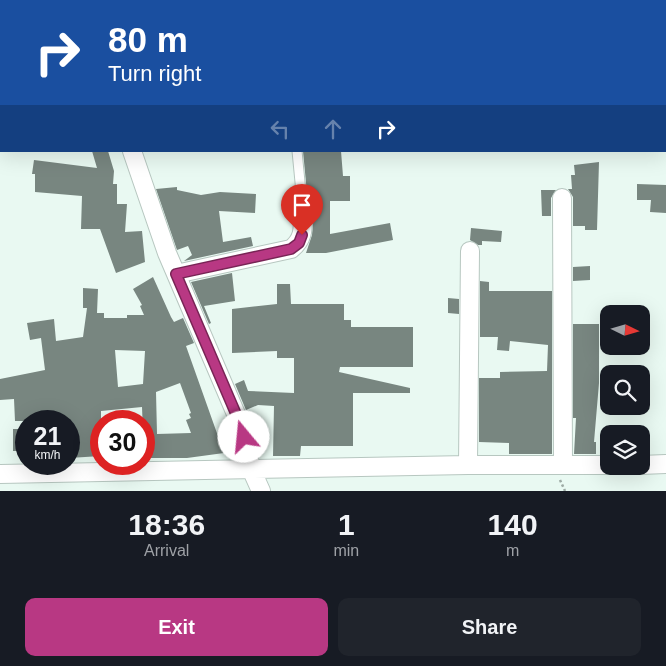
<!DOCTYPE html>
<style>
:root{--surface:#171b24;--page:#20242c;--text:#f1f3f6;--muted:#9ea1a6;--accent:#b83883}
body{margin:0;font-family:Helvetica,sans-serif;background:var(--page);color:var(--text);height:100vh;display:flex;flex-direction:column;font-size:19px;white-space:nowrap}
*{box-sizing:border-box;margin:0}
p{font-size:16px;color:var(--muted)}
.icon{flex:none;width:28px;height:28px;fill:none;stroke:currentColor;stroke-width:2;stroke-linecap:round;stroke-linejoin:round}
.map{position:relative;height:491px;overflow:hidden}
.details{display:flex;flex-direction:column;background:var(--surface);flex:1}
.details>*{flex:none}
.guide{position:absolute;left:0px;top:0px;width:666px;height:152px;box-shadow:0 5px 20px #0002;background:#1a4fa0;color:#fff;overflow:hidden}
.needle{width:32px;rotate:95deg}
.tools{position:absolute;left:600px;top:305px;display:grid;gap:10px}
.tools a{display:grid;place-items:center;width:50px;height:50px;border-radius:10px;background:var(--surface);box-shadow:0 5px 20px #0002;font-size:25px}
.speed{position:absolute;left:15px;top:410px;display:flex;gap:10px;font-size:25px;font-weight:700;text-align:center}
.speed>*{display:grid;place-content:center;width:65px;height:65px;border-radius:50%;background:var(--surface);box-shadow:0 5px 20px #0002;line-height:1}
.speed small{font-size:12px;font-weight:400}
.speed .limit{border:8px solid #d22;background:#fff;color:#111}
.pin{position:absolute;display:grid;place-items:center;width:42px;height:42px;color:#fff;margin:-51px -21px;border-radius:50% 50% 50% 0;rotate:-45deg;box-shadow:0 0 5px #0007}
.pin .icon{rotate:45deg}
.me{position:absolute;width:55px;margin:-28px;rotate:343deg;stroke-linejoin:round;filter:drop-shadow(0 0 4px #0008)}
.turn{display:flex;align-items:center;gap:18px;height:105px;padding:0 25px;font-size:22px}
.turn .icon{width:65px;height:65px;stroke-width:2.5}
.turn b{display:block;font-size:35px;line-height:42px}
.lanes{display:flex;align-items:center;height:48px;padding:0 25px;background:#0003;justify-content:center;gap:25px;direction:ltr}
.lanes .off{opacity:.35}
.eta{display:flex;justify-content:space-evenly;align-items:center;height:85px;text-align:center}
.eta b{font-size:30px;font-weight:800;line-height:35px}
.primary-button{display:flex;gap:10px;margin-top:auto;padding:10px 25px}
.primary-button a{flex:1;height:58px;border-radius:10px;background:var(--accent);color:#fff;font-size:20px;font-weight:800;line-height:58px;text-align:center}
.primary-button a+a{background:var(--page);color:var(--text)}
.map>svg:first-child{display:block}
.building{fill:#788680;fill-rule:evenodd}
.lines{fill:none;stroke-linecap:round;stroke-linejoin:round}
.lane-casing{stroke:#b7c7c0;stroke-width:11}
.street-casing{stroke:#b7c7c0;stroke-width:20}
.path{stroke:#9daaa4;stroke-width:2.5;stroke-dasharray:2.5 2.5;stroke-linecap:butt}
.lane{stroke:#fff;stroke-width:9}
.street{stroke:#fff;stroke-width:18}
.route-casing{stroke:#782455;stroke-width:12}
.route{stroke:#b83883;stroke-width:9}
</style>
<div class="map">
<svg width="666" height="491" viewBox="0 0 666 491">
<rect width="100%" height="100%" fill="#e9f9f2"/>
<path class="building" d="M92,151H108L114,171L113,184H117V204H127L125,232L142,231L145,262L116,273L100,229H81L82,196L35,192V174H32L34,160L97,168Z
M303,151H341L343,176H350V201H330V234L390,223L393,240L326,253H306L312,235L314,213L308,204Z
M599,162L597,230H585V226H573V197L568,189H572L571,175H575L574,165Z
M637,184L666,185V213L650,212L651,200H637Z
M177,187V190L201,195L220,192L256,194L255,213L219,211L223,242L251,237L253,246L184,261L192,255L188,246L177,250L156,189Z
M541,190H556L551,198V216H542Z
M471,228L502,231L501,242L482,241V245H478L470,240Z
M590,266V280L573,281V267Z
M232,273L235,301L204,306L211,323L209,324L191,282Z
M153,277L171,317L174,322L183,318L194,343L186,346L224,453L187,458H144L142,407L101,411V456L69,458V421H15L14,399L0,400V379L45,370L41,338L30,340L27,323L54,319L56,341L83,337L87,308H83V288L98,289L97,313H104V318H127V315H144L140,306L142,305L133,289ZM115,350L145,351L143,384L118,387ZM180,383L191,413L189,414L191,418L186,420L191,433L157,434L156,392Z
M480,281L489,282V291H552V454H509V443L479,442V378H500V372L547,371L548,345L510,341L509,351L497,350L498,337H480Z
M277,284H290L291,304H344V320H351V327H413V367H340L339,372L410,388V393H353V446H301L300,456H273L274,406L258,405L246,410L235,384L244,380L248,391L294,393V358H277V351L232,353V309L277,304Z
M448,298L459,299V314L448,313Z
M573,324H599V383L594,442H596V454H574L576,418H573Z
M13,429H26V451H13Z"/>
<g class="lines">
<defs>
<path id="lane" d="M299,1V0
M297,151L303,213"/>
<path id="street" d="M96,0V1
M511,0V1
M601,0V1
M0,43H1
M132,151L167,253L239,421L252,471L261,491
M562,198L563,465
M176,274L291,249C304,239 303,228 303,213
M468,465L470,251
M641,465L666,464
M0,474L468,465H609"/>
</defs>
<use href="#lane" class="lane-casing"/>
<use href="#street" class="street-casing"/>
<path class="path" d="M560,480L565,491"/>
<use href="#lane" class="lane"/>
<use href="#street" class="street"/>
</g>
<g class="lines">
<defs>
<path id="route" d="M244,437L239,421L176,274L291,249L299,243L302,235"/>
</defs>
<use href="#route" class="route-casing"/>
<use href="#route" class="route"/>
</g>
</svg>
<div class="tools">
<a><svg class="needle" viewBox="-14 -14 28 28"><path d="M0-13l5 13h-10z" fill="#e53935"/><path d="M0 13l5-13h-10z" fill="#9ea1a6"/></svg></a>
<a><svg class="icon" aria-label="search" viewBox="0 0 24 24"><circle cx="10" cy="10" r="6"/><path d="M15 15l6 6"/></svg></a>
<a><svg class="icon" aria-label="layers" viewBox="0 0 24 24"><path d="M12 4l9 5-9 5-9-5zM3 14l9 5 9-5"/></svg></a>
</div>
<div class="speed"><div>21<small>km/h</small></div><div class="limit">30</div></div>
<div class="pin" style="left:302px;top:235px;background:#d93025"><svg class="icon" aria-label="arrive" viewBox="0 0 24 24"><path d="M6 21V4h12l-3 4 3 4H6"/></svg></div>
<svg class="me" style="left:244px;top:437px" viewBox="-20 -20 40 40"><circle r="19" fill="#fff"/><path d="M0-13L10 11 0 6-10 11z" fill="#b83883"/></svg>
<div class="guide">
<div class="turn"><svg class="icon" aria-label="right" viewBox="0 0 24 24"><path d="M7 20v-9h11M14 6l5 5-5 5"/></svg><div><b>80 m</b>Turn right</div></div>
<div class="lanes"><svg class="icon off" aria-label="left" viewBox="0 0 24 24"><path d="M17 20v-9H6M10 6l-5 5 5 5"/></svg><svg class="icon off" aria-label="ahead" viewBox="0 0 24 24"><path d="M12 20V5M6 11l6-6 6 6"/></svg><svg class="icon" aria-label="right" viewBox="0 0 24 24"><path d="M7 20v-9h11M14 6l5 5-5 5"/></svg></div>
</div>
</div>
<section class="details">
<div class="eta">
<div><b>18:36</b><p>Arrival</p></div>
<div><b>1</b><p>min</p></div>
<div><b>140</b><p>m</p></div>
</div>
<div class="primary-button"><a>Exit</a><a>Share</a></div>
</section>
